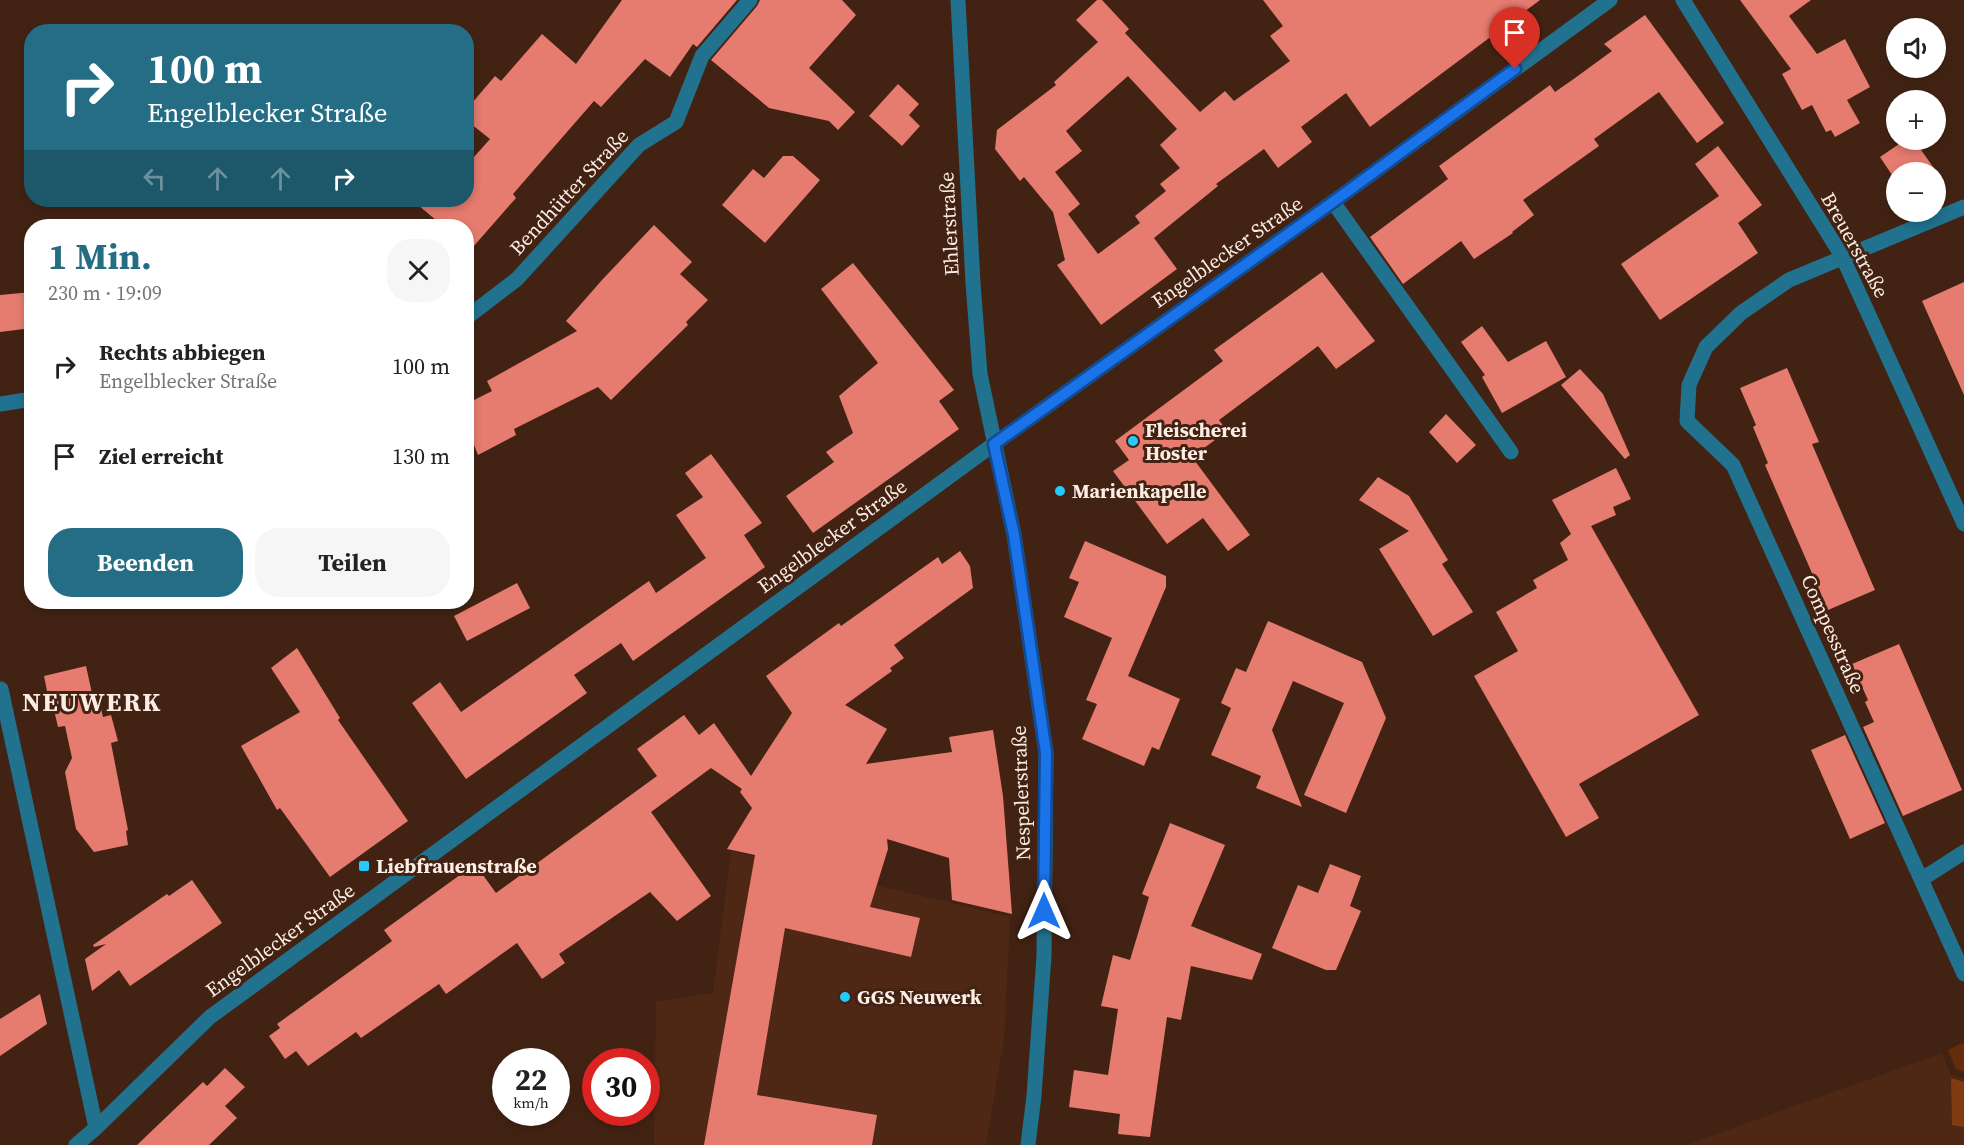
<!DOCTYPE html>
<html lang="de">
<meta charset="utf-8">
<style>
:root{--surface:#fff;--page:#f6f6f6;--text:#222;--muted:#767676;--accent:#246d85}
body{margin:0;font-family:"Source Serif 4",serif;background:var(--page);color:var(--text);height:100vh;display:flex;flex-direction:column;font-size:22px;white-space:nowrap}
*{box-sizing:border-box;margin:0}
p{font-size:20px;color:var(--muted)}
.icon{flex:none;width:33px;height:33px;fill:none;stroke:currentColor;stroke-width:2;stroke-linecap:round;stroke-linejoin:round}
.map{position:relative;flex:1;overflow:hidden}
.panel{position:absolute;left:24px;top:219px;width:450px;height:390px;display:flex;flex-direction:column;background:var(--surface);border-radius:24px;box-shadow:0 3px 9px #0003}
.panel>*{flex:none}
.guide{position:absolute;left:24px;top:24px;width:450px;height:183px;border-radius:24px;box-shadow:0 3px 9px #0003;background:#246d85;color:#fff;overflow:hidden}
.tools{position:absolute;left:1886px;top:18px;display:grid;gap:12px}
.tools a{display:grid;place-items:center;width:60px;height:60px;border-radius:50%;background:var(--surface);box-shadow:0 3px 9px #0003;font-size:30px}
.speed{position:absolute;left:492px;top:1048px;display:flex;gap:12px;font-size:30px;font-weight:700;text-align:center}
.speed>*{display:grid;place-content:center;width:78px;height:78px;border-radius:50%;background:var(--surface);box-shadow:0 3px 9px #0003;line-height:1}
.speed small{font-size:15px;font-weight:400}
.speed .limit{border:9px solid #d22;background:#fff;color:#111}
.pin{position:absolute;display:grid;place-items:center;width:51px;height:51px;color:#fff;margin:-62px -26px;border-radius:50% 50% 50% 0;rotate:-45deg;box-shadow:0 0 6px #0007}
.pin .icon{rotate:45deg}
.me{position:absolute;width:66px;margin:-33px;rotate:0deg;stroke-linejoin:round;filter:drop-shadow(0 0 4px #0008)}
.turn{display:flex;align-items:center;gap:21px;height:126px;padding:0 24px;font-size:27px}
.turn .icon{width:78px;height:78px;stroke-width:2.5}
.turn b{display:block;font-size:42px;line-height:51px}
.lanes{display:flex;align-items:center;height:57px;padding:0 24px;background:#0003;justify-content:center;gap:30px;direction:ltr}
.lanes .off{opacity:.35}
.round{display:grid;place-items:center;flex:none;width:63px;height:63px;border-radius:24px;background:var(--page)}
.summary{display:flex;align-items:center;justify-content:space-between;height:102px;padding:0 24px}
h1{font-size:36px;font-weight:700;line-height:45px;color:var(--accent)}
.primary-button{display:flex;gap:12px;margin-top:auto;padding:12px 24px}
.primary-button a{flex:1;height:69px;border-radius:24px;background:var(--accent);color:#fff;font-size:24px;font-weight:700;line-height:69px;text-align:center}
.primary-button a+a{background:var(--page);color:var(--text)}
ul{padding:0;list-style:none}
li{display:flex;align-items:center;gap:18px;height:90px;padding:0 24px}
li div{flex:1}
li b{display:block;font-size:22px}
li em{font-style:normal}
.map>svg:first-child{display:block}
.built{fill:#4e2814}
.green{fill:#652c0a}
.forest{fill:#803b12}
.building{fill:#e67b6f;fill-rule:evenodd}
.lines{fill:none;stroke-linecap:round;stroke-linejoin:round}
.minor{stroke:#21728f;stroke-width:15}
.route-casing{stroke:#114b97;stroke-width:15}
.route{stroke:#1a73e8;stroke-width:10}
.poi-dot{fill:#26c9fe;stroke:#422313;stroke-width:2}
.labels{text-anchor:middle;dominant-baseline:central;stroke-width:6;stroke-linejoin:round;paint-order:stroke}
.street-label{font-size:20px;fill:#feede5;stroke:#422313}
.poi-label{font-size:20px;font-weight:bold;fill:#feede5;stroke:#422313;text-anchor:start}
.district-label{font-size:26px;font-weight:bold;letter-spacing:1.5px;fill:#feede5;stroke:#422313}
</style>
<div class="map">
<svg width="1964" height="1145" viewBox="0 0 1964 1145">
<rect width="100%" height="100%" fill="#422313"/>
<path class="built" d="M731,851L1010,917L1004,1039L986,1145H654L656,1002L713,993Z
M1942,1053L1951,1075L1964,1079V1145H1686Z"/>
<path class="green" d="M1962,1043L1964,1044V1072L1956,1069L1948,1050Z"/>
<path class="forest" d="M1951,1078L1964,1082V1127L1952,1125Z"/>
<path class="building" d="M622,0H737L697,47L693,44L670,77L645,59L601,107L594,101L513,194L516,198L466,255V226H443L412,200H466V166L490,139L466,120V110L495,76L501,81L542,34L576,64Z
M760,0H842L856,15L809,68L855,112L838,130L829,121L769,108L711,60L757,6Z
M1097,0H1102L1129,29L1125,33L1200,112L1225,91L1234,101L1290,61L1270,36L1283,26L1263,0H1540L1370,127L1346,93L1301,127L1312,142L1278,168L1264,149L1216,184L1218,186L1154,238L1177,269L1101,325L1057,265L1065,260L1053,212L1024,177L1020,181L995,149L997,130L1056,85L1054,82L1098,42L1076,20ZM1128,76L1177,129L1160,145L1180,168L1160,184L1166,191L1135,216L1140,223L1098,254L1068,214L1080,204L1055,172L1082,151L1066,131Z
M1740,0H1811L1789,16L1817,54L1845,39L1870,87L1847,100L1860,123L1835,137L1831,130L1826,132L1812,105L1802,110L1782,74L1791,69Z
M1645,15L1724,123L1697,143L1659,92L1594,139L1599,146L1523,200L1534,215L1512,232L1513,233L1474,259L1461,241L1403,284L1370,237L1448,179L1439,166L1550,85L1555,92L1575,78L1612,51L1604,44Z
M898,84L919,104L909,115L920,126L902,146L869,116Z
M1905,140H1914L1938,174L1935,176V172H1896V181L1880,157Z
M1718,146L1762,205L1738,223L1758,253L1660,320L1621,264L1719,196L1695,164Z
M783,156H793L820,180L765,243L722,205L753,169L764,178Z
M654,225L692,262L680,274L708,300L686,322L688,325L611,400L598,387L514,429L516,435L478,455L466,425V404L492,391L487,381L577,331L566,321L602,280Z
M853,263L954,390L939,401L959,429L813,533L786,496L834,462L826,452L853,433L839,396L878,363L821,289Z
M1322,272L1375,341L1336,369L1318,346L1219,420L1227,431L1192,457L1250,535L1228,551L1203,518L1167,544L1113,471L1129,460L1115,441L1223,361L1214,350Z
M1964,282V395L1922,301Z
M32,292V328L0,332V295Z
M1482,326L1508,362L1546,341L1566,377L1502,413L1482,377L1485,375L1461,342Z
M1787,368L1819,442L1812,444L1875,590L1828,610L1765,465L1768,463L1753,427L1756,425L1740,388Z
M1580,369L1603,394L1630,455L1625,459L1561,385Z
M1446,414L1476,445L1457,463L1429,432Z
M711,454L762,523L744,535L765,567L633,661L621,643L574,675L587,693L466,779L412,703L440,682L461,712L649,581L656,593L706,558L676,515L703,497L685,473Z
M1616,468L1631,499L1613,507L1616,515L1591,526L1699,715L1579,784L1599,818L1566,837L1474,676L1518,651L1496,612L1537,588L1533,580L1568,560L1560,543L1571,534L1552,500Z
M1378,477L1409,496L1448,560L1442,564L1473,612L1433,636L1379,549L1409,531L1359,500Z
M1085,541L1166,576V587L1128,676L1180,699L1159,750L1152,747L1144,766L1082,739L1097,704L1086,700L1112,638L1064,617L1079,582L1069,578Z
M960,551L970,566L973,588L894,645L904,658L890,668L892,671L845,705L887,729L866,764L952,752L949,737L993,730L1003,796L1012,914L952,900L949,858L887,839L888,849L870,907L920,918L911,957L785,928L757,1095L877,1115L872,1145H704L755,855L727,849L752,808L740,792L742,789L711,768L651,812L711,896L677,921L650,892L559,954L565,963L542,979L517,943L446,994L439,984L361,1038L356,1032L308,1066L296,1051L285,1059L269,1036L280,1028L277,1024L392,941L384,930L475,864L496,893L657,776L637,749L684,715L699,735L714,723L751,776L792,713L766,676L839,623L841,626L938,557L942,564Z
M517,583L530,608L467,641L454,616Z
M1268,621L1362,662L1386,718L1346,813L1304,795L1344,703L1293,681L1272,730L1302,807L1256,788L1261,776L1211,755L1231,708L1221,703L1236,668L1246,672Z
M1899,644L1962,790L1903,816L1863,727L1874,722L1865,702L1868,700L1852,664Z
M297,648L340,718L338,720L408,821L330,877L280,808L277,810L241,746L300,712L271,668Z
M86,666L93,698L98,697L103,717L111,715L118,741L111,743L128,830L126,831L128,845L94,852L76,829L65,772L72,758L65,726L58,727L54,710L51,711L44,676Z
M1845,735L1885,823L1850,839L1811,750Z
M1170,823L1225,845L1191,926L1262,954L1252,980L1191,966L1181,1020L1167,1017L1150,1137L1118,1134L1120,1114L1069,1107L1074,1070L1108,1075L1118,1009L1101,1006L1113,955L1130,960L1149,897L1142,894Z
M1330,864L1361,876L1350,906L1361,911L1336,970H1326L1272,948L1298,885L1318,893Z
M192,880L222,923L130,986L119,970L92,991L85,959L106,944L94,947L93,945L167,894L169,896Z
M40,994L47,1024L0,1056V1019Z
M225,1068L245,1087L225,1106L237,1118L209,1145H137L203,1082L207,1086Z"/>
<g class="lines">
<path class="minor" d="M958,0L973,283L980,374L1014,535L1046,753L1044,956L1034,1096L1028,1145
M1683,0L1842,256L1964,524
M1333,202L1511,452
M1964,207L1789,280L1741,313L1706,347L1689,385L1687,421L1733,465L1964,974
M466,318L517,279L639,145L676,122L702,56L750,0
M0,404L32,399
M1,689L96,1128
M1922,879L1964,852
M76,1145L96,1128L210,1017L994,444L1333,202L1610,0"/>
</g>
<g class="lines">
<defs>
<path id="route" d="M1044,911L1046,753L1014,535L994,444L1333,202L1515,69"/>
</defs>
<use href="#route" class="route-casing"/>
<use href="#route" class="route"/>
</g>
<g class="poi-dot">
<circle cx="1133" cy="441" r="6"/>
<circle cx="1060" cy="491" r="6"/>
<rect x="358" y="860" width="12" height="12" rx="3"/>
<circle cx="845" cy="997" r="6"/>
</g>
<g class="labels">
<g class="street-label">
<text transform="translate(569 192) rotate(-47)">Bendhütter Straße</text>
<text transform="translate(949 224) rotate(-93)">Ehlerstraße</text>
<text transform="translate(1855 245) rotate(61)">Breuerstraße</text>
<text transform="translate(1227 252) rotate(-35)">Engelblecker Straße</text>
<text transform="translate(832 536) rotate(-36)">Engelblecker Straße</text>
<text transform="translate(1833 634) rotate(66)">Compesstraße</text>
<text transform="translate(1021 793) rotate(-92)">Nespelerstraße</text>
<text transform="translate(280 940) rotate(-36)">Engelblecker Straße</text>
</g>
<g class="poi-label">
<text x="1145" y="430">Fleischerei<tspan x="1145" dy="23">Hoster</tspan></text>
<text x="1072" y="491">Marienkapelle</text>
<text x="376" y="866">Liebfrauenstraße</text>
<text x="857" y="997">GGS Neuwerk</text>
</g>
<g class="district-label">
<text x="92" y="702">NEUWERK</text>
</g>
</g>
</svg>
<div class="tools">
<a><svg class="icon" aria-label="sound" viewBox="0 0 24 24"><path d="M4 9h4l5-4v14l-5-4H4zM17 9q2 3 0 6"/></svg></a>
<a>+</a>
<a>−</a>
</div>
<div class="speed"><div>22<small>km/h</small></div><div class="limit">30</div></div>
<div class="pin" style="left:1515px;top:69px;background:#d93025"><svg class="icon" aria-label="arrive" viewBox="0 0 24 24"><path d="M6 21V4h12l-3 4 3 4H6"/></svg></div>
<svg class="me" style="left:1044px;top:911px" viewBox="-20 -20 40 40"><path d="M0-17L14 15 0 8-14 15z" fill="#1a73e8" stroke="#fff" stroke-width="4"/></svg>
<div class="guide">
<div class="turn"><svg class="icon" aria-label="right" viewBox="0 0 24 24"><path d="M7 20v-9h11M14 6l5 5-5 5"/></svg><div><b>100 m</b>Engelblecker Straße</div></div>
<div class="lanes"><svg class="icon off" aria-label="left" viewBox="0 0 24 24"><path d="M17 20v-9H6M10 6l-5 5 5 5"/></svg><svg class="icon off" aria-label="ahead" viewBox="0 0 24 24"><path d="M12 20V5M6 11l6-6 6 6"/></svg><svg class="icon off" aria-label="ahead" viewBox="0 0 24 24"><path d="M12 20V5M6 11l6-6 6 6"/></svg><svg class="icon" aria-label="right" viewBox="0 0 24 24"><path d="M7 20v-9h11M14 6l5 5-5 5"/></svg></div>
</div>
<section class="panel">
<div class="summary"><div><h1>1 Min.</h1><p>230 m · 19:09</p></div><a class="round"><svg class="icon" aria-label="close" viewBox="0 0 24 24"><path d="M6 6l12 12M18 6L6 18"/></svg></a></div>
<ul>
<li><svg class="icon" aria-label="right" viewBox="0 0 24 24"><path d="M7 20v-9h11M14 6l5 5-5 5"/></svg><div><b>Rechts abbiegen</b><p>Engelblecker Straße</p></div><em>100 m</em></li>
<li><svg class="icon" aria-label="arrive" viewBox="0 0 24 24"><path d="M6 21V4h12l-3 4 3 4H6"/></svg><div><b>Ziel erreicht</b></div><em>130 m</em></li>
</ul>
<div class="primary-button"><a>Beenden</a><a>Teilen</a></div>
</section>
</div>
